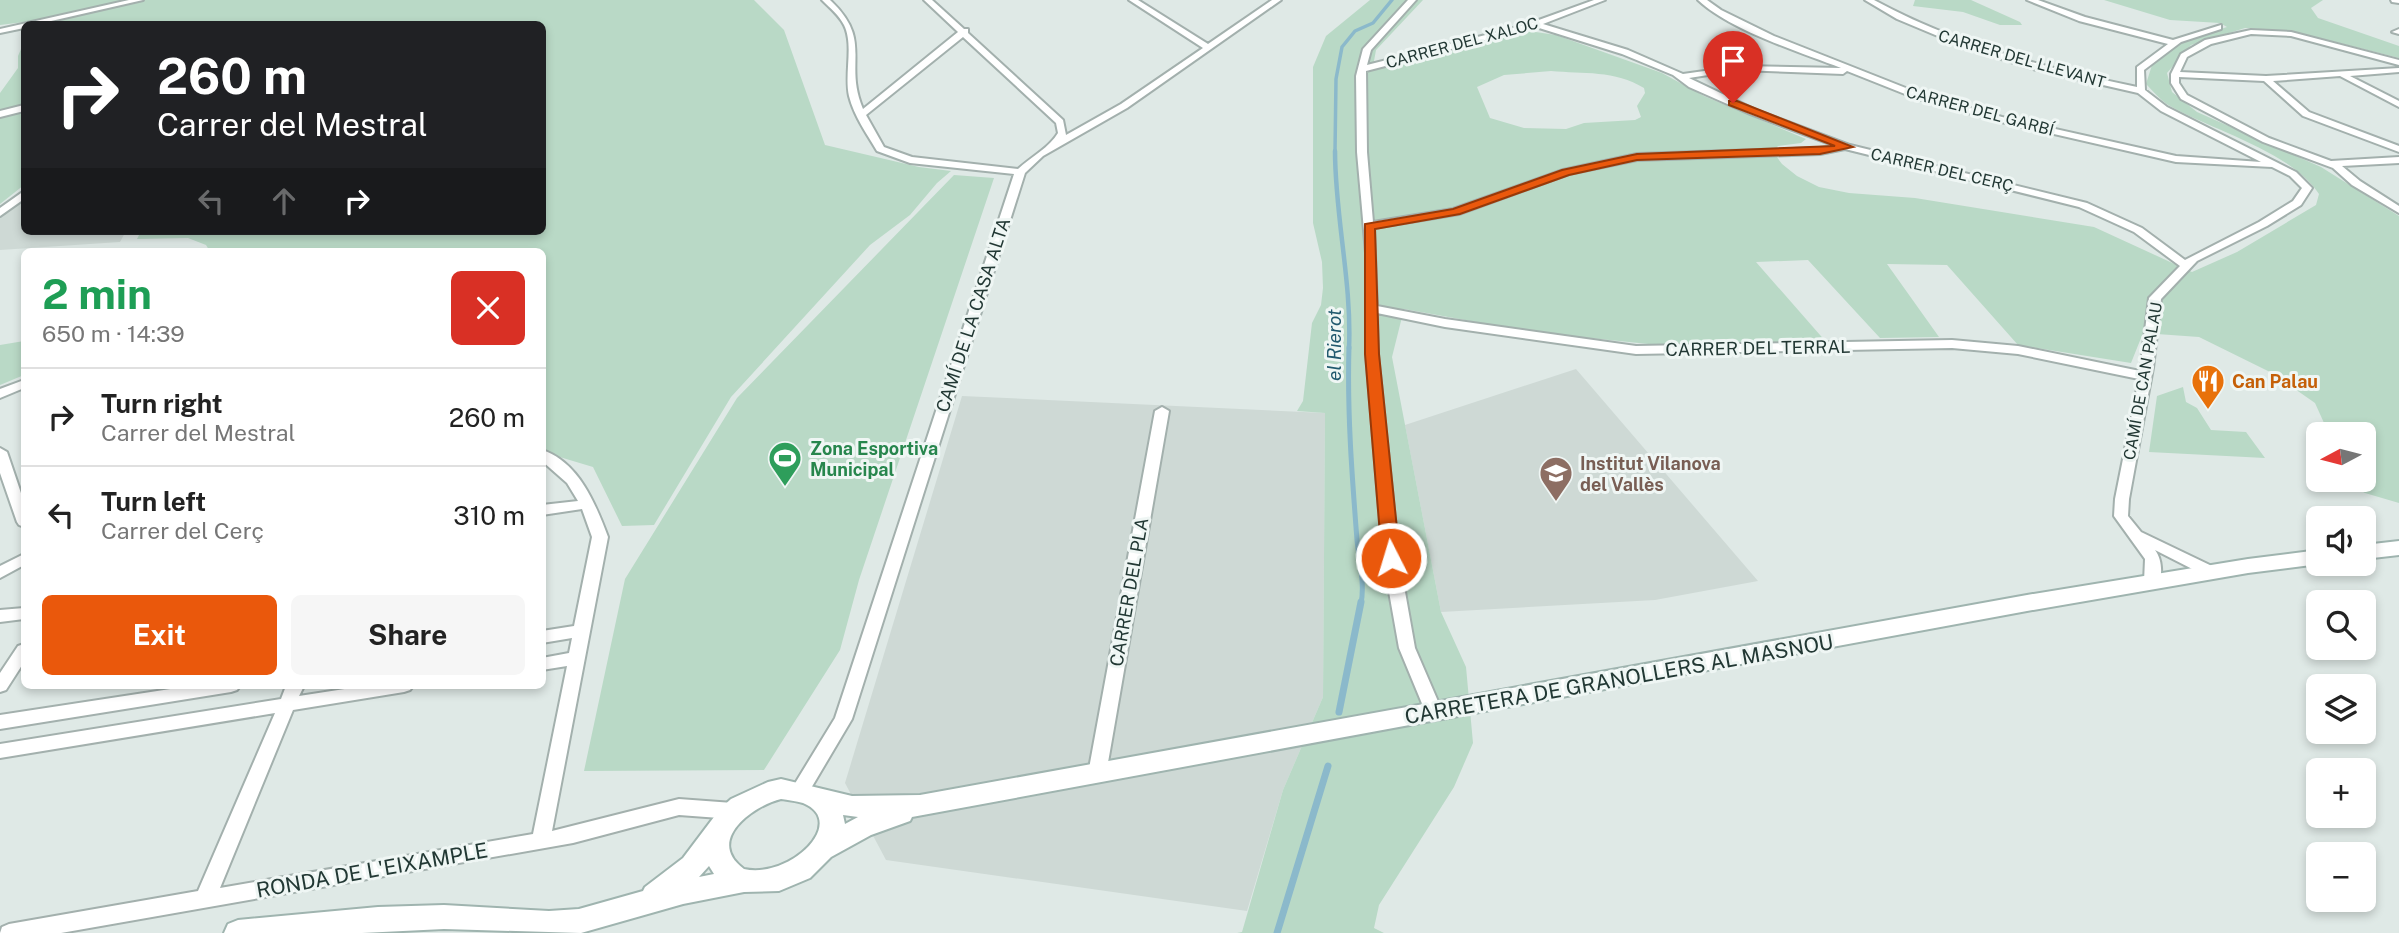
<!DOCTYPE html>
<meta charset="utf-8">
<style>
:root{--surface:#fff;--page:#f6f6f6;--text:#222;--muted:#767676;--line:#e0e0e0;--accent:#ea580c}
body{margin:0;font-family:"Public Sans",sans-serif;background:var(--page);color:var(--text);height:100vh;display:flex;flex-direction:column;font-size:26px;white-space:nowrap}
*{box-sizing:border-box;margin:0}
p{font-size:23px;color:var(--muted)}
.icon{flex:none;width:38px;height:38px;fill:none;stroke:currentColor;stroke-width:2;stroke-linecap:round;stroke-linejoin:round}
.map{position:relative;flex:1;overflow:hidden}
.details{position:absolute;left:21px;top:248px;width:525px;height:441px;display:flex;flex-direction:column;background:var(--surface);border-radius:10px;box-shadow:0 4px 10px #0003}
.details>*{flex:none}
.hud{position:absolute;left:21px;top:21px;width:525px;height:214px;border-radius:10px;box-shadow:0 4px 10px #0003;background:#202124;color:#fff;overflow:hidden}
.needle{width:46px;rotate:263deg}
.controls{position:absolute;left:2306px;top:422px;display:grid;gap:14px}
.controls a{display:grid;place-items:center;width:70px;height:70px;border-radius:10px;background:var(--surface);box-shadow:0 4px 10px #0003;font-size:35px}
.pin{position:absolute;display:grid;place-items:center;width:60px;height:60px;color:#fff;margin:-72px -30px;border-radius:50% 50% 50% 0;rotate:-45deg;box-shadow:0 0 7px #0007}
.pin .icon{rotate:45deg}
.me{position:absolute;width:77px;margin:-38px;rotate:355deg;stroke-linejoin:round;filter:drop-shadow(0 0 5px #0008)}
.turn{display:flex;align-items:center;gap:24px;height:147px;padding:0 21px;font-size:32px}
.turn .icon{width:91px;height:91px;stroke-width:2.5}
.turn b{display:block;font-size:49px;line-height:60px}
.lanes{display:flex;align-items:center;height:66px;padding:0 21px;background:#0003;justify-content:center;gap:35px;direction:ltr}
.lanes .off{opacity:.35}
.round{display:grid;place-items:center;flex:none;width:74px;height:74px;border-radius:10px;background:var(--page)}
.summary{display:flex;align-items:center;justify-content:space-between;height:119px;padding:0 21px}
h1{font-size:42px;font-weight:700;line-height:52px;color:#1e9e55}
.cta{display:flex;gap:14px;margin-top:auto;padding:14px 21px}
.cta a{flex:1;height:80px;border-radius:10px;background:var(--accent);color:#fff;font-size:28px;font-weight:700;line-height:80px;text-align:center}
.cta a+a{background:var(--page);color:var(--text)}
ul{padding:0;list-style:none}
li{display:flex;align-items:center;gap:21px;height:98px;padding:0 21px;border-top:2px solid var(--line)}
li div{flex:1}
li b{display:block;font-size:26px}
li em{font-style:normal}
.map>svg:first-child{display:block}
.built{fill:#ced9d5}
.green{fill:#b9d9c6;fill-rule:evenodd}
.lines{fill:none;stroke-linecap:round;stroke-linejoin:round}
.stream-far3{stroke:#8bb9cb;stroke-width:3.5}
.stream-far2{stroke:#8bb9cb;stroke-width:4.5}
.stream-far1{stroke:#8bb9cb;stroke-width:5}
.stream{stroke:#8bb9cb;stroke-width:7}
.street-casing{stroke:#a3b0ad;stroke-width:4}
.secondary-casing{stroke:#9fb4af;stroke-width:4}
.street{fill:#fff;fill-rule:evenodd}
.secondary{fill:#fff;fill-rule:evenodd}
.route{fill:#ea580c;stroke:#983908;stroke-width:2}
.labels{text-anchor:middle;dominant-baseline:central;stroke-width:6;stroke-linejoin:round;paint-order:stroke}
.far-street-label{font-size:16px;fill:#223834;stroke:#eff6f4}
.street-label{font-size:18px;fill:#223834;stroke:#eff6f4}
.food-label{font-size:18px;font-weight:bold;fill:#c56008;stroke:#eff6f4;text-anchor:start}
.leisure-label{font-size:18px;font-weight:bold;fill:#27864d;stroke:#eff6f4;text-anchor:start}
.education-label{font-size:18px;font-weight:bold;fill:#785e54;stroke:#eff6f4;text-anchor:start}
.water-label{font-size:19px;font-style:italic;fill:#21596e;stroke:#eff6f4}
.near-street-label{font-size:21px;fill:#223834;stroke:#eff6f4}
</style>
<div class="map">
<svg width="2399" height="933" viewBox="0 0 2399 933">
<rect width="100%" height="100%" fill="#dfe9e6"/>
<path class="built" d="M24,198V231H126L120,242L0,250V218Z
M1576,369L1758,581L1655,600L1441,612L1405,425Z
M962,396L1325,413L1323,697L1283,790L1247,911L886,860L845,783Z"/>
<path class="green" d="M0,0H754L784,30L825,145L919,167L951,171L937,183L910,215L870,245L731,397L654,525L622,526L593,467L543,452L542,252H207L209,250L206,245L188,238L137,239L141,231H542V24H48L40,20L0,25Z
M1370,0H1423L1376,50L1374,61L1380,66L1529,31L1556,35L1662,73L1704,96L1806,139L1801,143L1778,146L1773,152L1782,164L1797,176L1819,187L1849,193L1915,198L2094,227L2192,272L2237,252L2316,205L2319,194C2292,152 2214,131 2170,106C2161,101 2153,91 2146,84L2152,65L2180,42L2227,27L2220,23L2170,20L2104,0H2323L2311,8L2318,18L2399,46V58L2292,31L2245,28L2191,45L2167,73L2172,92L2197,112L2321,167L2399,216V503L2365,493L2341,480H2364V434H2329L2315,403L2272,373L2199,337L2143,333L2131,363L2018,345L1947,265L1887,264L1939,337L1880,338L1808,260L1756,262L1827,343L1668,346L1531,332L1404,309L1392,357L1441,612L1466,667L1473,743L1454,787L1379,905L1374,928L1384,933H1237L1242,932L1283,790L1323,697L1325,413L1297,411L1303,401L1312,323L1321,305L1323,288L1322,262L1313,223V67L1326,36ZM1551,71C1583,74 1615,70 1644,88L1645,93L1637,106L1641,117L1635,120L1584,123L1566,129L1524,128L1490,118L1477,87L1504,75Z
M1915,0H1971L2020,22L2022,25H2000L1963,12L1913,6Z
M24,42V185L0,204V93L18,68V56Z
M954,175L994,178L859,580L840,650L764,770L584,771L625,579L737,398Z
M24,341V375L0,385V345Z
M2183,387L2186,402L2197,408L2211,430L2246,432L2265,458L2149,452L2157,396Z"/>
<g class="lines">
<path class="stream-far3" d="M1335,152L1336,79L1342,47L1355,31L1373,23L1392,0"/>
<path class="stream-far2" d="M1335,151C1335,217 1352,282 1349,349"/>
<path class="stream-far1" d="M1349,347C1347,411 1352,476 1357,540C1359,561 1365,583 1361,604"/>
<path class="stream" d="M1339,712L1361,602
M1277,933L1328,766"/>
<defs>
<path id="street" d="M129,0H143L38,24H24V28L0,33V29Z
M822,0H830C874,41 843,62 863,109L958,32L924,0H932L964,29H968V33L1063,120L1066,135L1121,104L1203,48L1129,0H1138L1208,44L1272,0H1281L1127,108L1043,156L1025,173L852,719L807,795L800,797L793,795L791,790L835,718L1014,174L910,163L877,151C867,134 854,116 849,96C844,74 854,45 844,25C839,15 830,8 822,0ZM963,37L1056,123L1058,133C1050,147 1031,157 1018,169L912,157L884,147L866,115Z
M1408,0H1416L1371,50L1367,65L1525,25L1594,0H1605L1543,24L1628,50L1683,74L1740,66L1841,68C1799,52 1730,30 1698,0H1707L1721,10L1774,36L1921,94L2002,117L2176,156L2261,162L2161,111L2138,93L2033,69L1964,47L1897,19L1865,0H1874C1957,45 2045,68 2137,87V67L2168,44L2079,21L2027,0H2038L2085,17L2173,40L2221,25V29L2181,42L2144,70L2145,90L2167,107L2296,172L2312,188L2301,205L2267,226L2197,261L2161,299L2153,368L2129,499L2128,516L2141,532L2216,568L2219,572L2216,576H2206L2155,550C2162,559 2163,575 2158,586H2146L2144,582L2145,559L2114,516L2115,499L2139,379L2018,354L1952,348L1636,354L1445,327L1377,313L1378,354L1399,558L1415,648L1443,713L1440,718L1434,720L1428,718L1399,648L1383,558L1366,354V253L1357,152L1356,76L1363,49ZM1536,27L1622,54L1673,75L1689,87L1750,114L1835,146L1820,148L1637,154L1563,170L1453,209L1373,222L1367,152L1366,71ZM1740,70L1843,74L1847,71L1915,98L1997,121L2176,162L2272,167L2290,176L2302,188L2293,201L2259,222L2185,260L2142,228L2087,203L1850,145L1756,110L1689,78ZM1845,149L2079,207L2134,232L2180,266L2149,298L2140,371L2018,346L1952,340L1636,346L1445,319L1377,306L1374,228L1459,214L1569,174L1637,160L1820,154Z
M2391,0H2399V3L2392,2Z
M2399,29V34L2392,32Z
M2251,30L2291,32L2399,60V65L2291,36L2251,34L2211,44L2187,57L2180,72L2266,76L2399,68V72L2350,76L2399,101V107L2340,76L2273,81L2309,112L2399,146V152L2303,116L2264,81L2179,77V83L2187,95L2269,138L2331,161L2399,157V163L2342,166L2360,181L2399,206V213L2352,185L2333,168L2263,142L2181,99L2171,83V74L2181,54L2205,40Z
M24,105V111L0,117V111Z
M24,191V199L0,216V208Z
M24,380V388L0,398V389Z
M1162,407L1169,411L1106,774L1104,779L1097,781L1090,779L1088,774L1155,411Z
M0,448L7,452L24,502V527L19,525L17,522L0,473Z
M542,450C579,462 596,505 608,537L552,831L679,799L733,803L740,806L742,811L740,816L733,819L679,815L573,843L61,933H0L2,927L9,924L198,891L275,713L0,758V744L281,699L286,686H304L299,696L364,686H413L410,690L404,692L293,710L220,888L533,834L567,666L542,670V658L569,653L572,638L542,643V631L574,626L592,537L582,509L542,515V505L578,501L567,483L542,461Z
M24,554V565L0,578V566Z
M24,608V619L0,622V610Z
M24,644V662L6,690L0,692V673L18,646Z
M190,686H240L237,690L231,692L0,729V715Z"/>
<path id="secondary" d="M2399,541V555L2364,559V545Z
M2319,550V564L2248,573L2027,611L912,817L910,821L871,835L831,857L810,878L779,891L744,892L683,904L581,933L444,929L362,933H224L228,924L238,920L378,907L444,905L549,911L579,909L643,891L645,887L683,858L720,809L731,799L768,782L781,779L852,796L920,795L2027,595L2248,559ZM781,799C788,800 796,801 803,803C849,822 790,879 744,869C705,841 752,806 781,799ZM843,815L858,817L845,824ZM709,866L714,874L699,877Z"/>
</defs>
<use href="#street" class="street-casing"/>
<use href="#secondary" class="secondary-casing"/>
<use href="#street" class="street"/>
<use href="#secondary" class="secondary"/>
</g>
<path class="route" d="M1729,101H1737L1853,147L1820,154L1637,160L1569,175L1460,214L1375,229L1379,354L1400,558L1397,562H1385L1382,558L1365,354V224L1453,209L1562,170L1637,154L1835,146L1729,105Z"/>
<defs>
<symbol id="restaurant-pin" viewBox="-11 -11 22 30"><path d="M0 17L-7.5 6A9.5 9.5 0 1 1 7.5 6Z" fill="#e8710a" stroke="#eff6f4"/><path d="M-5-6h1v4h1v-4h1v4h1v-4h1v5L-1.5 .5V6h-2V.5L-5-1ZM5-6V6H3V1.5H1.5Q1.5-4 5-6Z" fill="#fff"/></symbol>
<symbol id="stadium-pin" viewBox="-11 -11 22 30"><path d="M0 17L-7.5 6A9.5 9.5 0 1 1 7.5 6Z" fill="#2e9e5b" stroke="#eff6f4"/><path d="M0-5a6.5 5 0 1 0 0 10a6.5 5 0 1 0 0-10ZM-3.5-1.8h7v3.6h-7Z" fill="#fff"/></symbol>
<symbol id="school-pin" viewBox="-11 -11 22 30"><path d="M0 17L-7.5 6A9.5 9.5 0 1 1 7.5 6Z" fill="#8d6e63" stroke="#eff6f4"/><path d="M0-5L7-2L0 1L-7-2ZM-4 1L0 2.5L4 1V4Q0 6-4 4Z" fill="#fff"/></symbol>
</defs>
<g fill-rule="evenodd">
<use href="#restaurant-pin" x="2189" y="362" width="38" height="52"/>
<use href="#stadium-pin" x="766" y="439" width="38" height="52"/>
<use href="#school-pin" x="1537" y="454" width="38" height="52"/>
</g>
<g class="labels">
<g class="far-street-label">
<text transform="translate(1462 43) rotate(-15)">CARRER DEL XALOC</text>
<text transform="translate(2022 59) rotate(16)">CARRER DEL LLEVANT</text>
<text transform="translate(1980 111) rotate(15)">CARRER DEL GARBÍ</text>
<text transform="translate(1942 170) rotate(13)">CARRER DEL CERÇ</text>
<text transform="translate(2143 381) rotate(-80)">CAMÍ DE CAN PALAU</text>
</g>
<g class="street-label">
<text transform="translate(973 315) rotate(-72)">CAMÍ DE LA CASA ALTA</text>
<text transform="translate(1758 348) rotate(-1)">CARRER DEL TERRAL</text>
<text transform="translate(1129 592) rotate(-80)">CARRER DEL PLA</text>
</g>
<g class="food-label">
<text x="2232" y="381">Can Palau</text>
</g>
<g class="leisure-label">
<text x="810" y="448">Zona Esportiva<tspan x="810" dy="21">Municipal</tspan></text>
</g>
<g class="education-label">
<text x="1580" y="463">Institut Vilanova<tspan x="1580" dy="21">del Vallès</tspan></text>
</g>
<g class="water-label">
<text transform="translate(1334 345) rotate(-90)">el Rierot</text>
</g>
<g class="near-street-label">
<text transform="translate(1619 679) rotate(-10)">CARRETERA DE GRANOLLERS AL MASNOU</text>
<text transform="translate(372 870) rotate(-10)">RONDA DE L'EIXAMPLE</text>
</g>
</g>
</svg>
<div class="controls">
<a><svg class="needle" viewBox="-14 -14 28 28"><path d="M0-13l5 13h-10z" fill="#e53935"/><path d="M0 13l5-13h-10z" fill="#767676"/></svg></a>
<a><svg class="icon" aria-label="sound" viewBox="0 0 24 24"><path d="M4 9h4l5-4v14l-5-4H4zM17 9q2 3 0 6"/></svg></a>
<a><svg class="icon" aria-label="search" viewBox="0 0 24 24"><circle cx="10" cy="10" r="6"/><path d="M15 15l6 6"/></svg></a>
<a><svg class="icon" aria-label="layers" viewBox="0 0 24 24"><path d="M12 4l9 5-9 5-9-5zM3 14l9 5 9-5"/></svg></a>
<a>+</a>
<a>−</a>
</div>
<div class="pin" style="left:1733px;top:103px;background:#d93025"><svg class="icon" aria-label="arrive" viewBox="0 0 24 24"><path d="M6 21V4h12l-3 4 3 4H6"/></svg></div>
<svg class="me" style="left:1391px;top:558px" viewBox="-20 -20 40 40"><circle r="17" fill="#ea580c" stroke="#fff" stroke-width="3"/><path d="M0-11L8 9 0 5-8 9z" fill="#fff"/></svg>
<div class="hud">
<div class="turn"><svg class="icon" aria-label="right" viewBox="0 0 24 24"><path d="M7 20v-9h11M14 6l5 5-5 5"/></svg><div><b>260 m</b>Carrer del Mestral</div></div>
<div class="lanes"><svg class="icon off" aria-label="left" viewBox="0 0 24 24"><path d="M17 20v-9H6M10 6l-5 5 5 5"/></svg><svg class="icon off" aria-label="ahead" viewBox="0 0 24 24"><path d="M12 20V5M6 11l6-6 6 6"/></svg><svg class="icon" aria-label="right" viewBox="0 0 24 24"><path d="M7 20v-9h11M14 6l5 5-5 5"/></svg></div>
</div>
<section class="details">
<div class="summary"><div><h1>2 min</h1><p>650 m · 14:39</p></div><a class="round" style="background:#d93025;color:#fff"><svg class="icon" aria-label="close" viewBox="0 0 24 24"><path d="M6 6l12 12M18 6L6 18"/></svg></a></div>
<ul>
<li><svg class="icon" aria-label="right" viewBox="0 0 24 24"><path d="M7 20v-9h11M14 6l5 5-5 5"/></svg><div><b>Turn right</b><p>Carrer del Mestral</p></div><em>260 m</em></li>
<li><svg class="icon" aria-label="left" viewBox="0 0 24 24"><path d="M17 20v-9H6M10 6l-5 5 5 5"/></svg><div><b>Turn left</b><p>Carrer del Cerç</p></div><em>310 m</em></li>
</ul>
<div class="cta"><a>Exit</a><a>Share</a></div>
</section>
</div>
